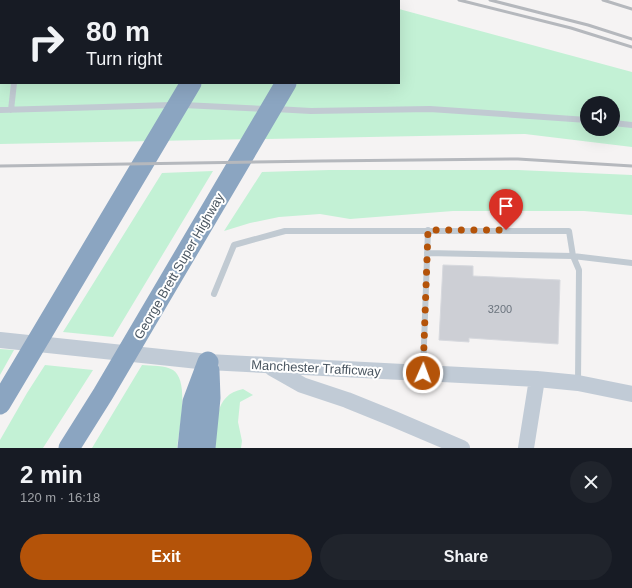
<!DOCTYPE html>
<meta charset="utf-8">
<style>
:root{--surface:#171b24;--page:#20242c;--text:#f1f3f6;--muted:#9ea1a6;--accent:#b45309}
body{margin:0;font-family:Helvetica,sans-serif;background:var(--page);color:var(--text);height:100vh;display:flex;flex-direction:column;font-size:15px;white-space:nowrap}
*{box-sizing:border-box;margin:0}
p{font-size:13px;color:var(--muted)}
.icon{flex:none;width:22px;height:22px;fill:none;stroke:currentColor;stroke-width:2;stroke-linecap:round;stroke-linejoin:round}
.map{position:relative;height:448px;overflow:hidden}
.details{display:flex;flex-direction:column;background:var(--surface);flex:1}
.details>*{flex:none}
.banner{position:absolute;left:0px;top:0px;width:400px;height:84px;box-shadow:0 4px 16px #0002;background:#171b24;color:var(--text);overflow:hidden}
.tools{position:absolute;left:580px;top:96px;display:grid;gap:8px}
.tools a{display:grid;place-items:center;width:40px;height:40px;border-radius:50%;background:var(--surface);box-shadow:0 4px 16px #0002;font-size:20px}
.pin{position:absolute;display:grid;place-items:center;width:34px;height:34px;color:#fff;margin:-41px -17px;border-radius:50% 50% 50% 0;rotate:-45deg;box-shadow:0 0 4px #0007}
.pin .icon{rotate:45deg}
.me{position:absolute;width:44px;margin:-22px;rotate:2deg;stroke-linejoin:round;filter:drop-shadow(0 0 3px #0008)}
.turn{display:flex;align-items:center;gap:14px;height:84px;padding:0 20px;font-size:18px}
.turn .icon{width:52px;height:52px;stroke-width:2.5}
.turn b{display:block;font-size:28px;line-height:34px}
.round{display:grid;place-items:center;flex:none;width:42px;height:42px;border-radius:21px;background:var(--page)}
.headline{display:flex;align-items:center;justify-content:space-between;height:68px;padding:0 20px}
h1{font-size:24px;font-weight:800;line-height:30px}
.action{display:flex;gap:8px;margin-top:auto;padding:8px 20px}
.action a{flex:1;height:46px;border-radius:24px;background:var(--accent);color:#fff;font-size:16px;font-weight:800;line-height:46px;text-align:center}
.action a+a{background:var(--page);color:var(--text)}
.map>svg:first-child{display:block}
.green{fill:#c3f1d5;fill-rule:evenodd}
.building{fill:#cdcfd5;stroke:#d7d9de}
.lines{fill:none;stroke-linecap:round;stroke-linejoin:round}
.lane{stroke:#c1cad2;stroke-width:6}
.secondary{stroke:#c1cbd6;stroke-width:16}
.highway{stroke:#8ba5c1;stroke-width:21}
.rail{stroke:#b5b8bd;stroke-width:3}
.route{stroke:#b45309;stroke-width:7;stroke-dasharray:0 12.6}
.labels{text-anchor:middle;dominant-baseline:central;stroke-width:4;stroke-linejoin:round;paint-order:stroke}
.number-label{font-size:11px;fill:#6b747e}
.street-label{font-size:13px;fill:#4a5661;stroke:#fff}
</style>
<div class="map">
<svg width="632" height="448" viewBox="0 0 632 448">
<rect width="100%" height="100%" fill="#f5f3f3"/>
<path class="green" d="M0,0L362,1H1V83H399V9L632,72V147L525,134L0,144ZM587,103H613V129H587Z
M329,170H518L632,175V215L584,211H453L350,219L320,214L279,217L250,223L224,231L262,172Z
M213,171L113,337L63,332L162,173Z
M0,349L14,350L0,375Z
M45,365L93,370L43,448H0V440L27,393Z
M142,365C151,366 165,365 173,370C190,381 179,430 177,448H92Z
M243,389L253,395L240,402L238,422L242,441L241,448H215C217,424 213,395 243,389Z"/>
<path class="building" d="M443,265L473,266V276L560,280L558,344L469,338V342L439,340Z"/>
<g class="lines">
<path class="lane" d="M24,1V0
M183,105L266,109
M275,109L311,111L430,109L587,120
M0,110L172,105
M11,110L14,83
M613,123L632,125
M427,253L573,256L632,263
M214,294L234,245L285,231H569L573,256L579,270L578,381
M423,372L428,230"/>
<path class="secondary" d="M0,340L208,362L537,379L578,383L632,394
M272,368L302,385L347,400L394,419L462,448
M526,448L537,379"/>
<path class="highway" d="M240,1L241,0
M334,1L335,0
M0,404L191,83
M69,448L103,394L286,83
M188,448L193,402L208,362
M205,448L210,398L209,371"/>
<path class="rail" d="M459,0L571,28L632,47
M490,0L588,25L632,39
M603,0L632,9
M0,166L321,161L518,159L632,166"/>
</g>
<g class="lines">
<path class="route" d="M423,373L428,230H506"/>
</g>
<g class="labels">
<g class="number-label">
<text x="500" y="309">3200</text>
</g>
<g class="street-label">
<text transform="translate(179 266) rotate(-60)">George Brett Super Highway</text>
<text transform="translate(316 368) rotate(3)">Manchester Trafficway</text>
</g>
</g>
</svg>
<div class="tools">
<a><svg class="icon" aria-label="sound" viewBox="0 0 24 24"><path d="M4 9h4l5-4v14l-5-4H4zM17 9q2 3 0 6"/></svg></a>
</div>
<div class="pin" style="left:506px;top:230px;background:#d93025"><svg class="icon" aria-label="arrive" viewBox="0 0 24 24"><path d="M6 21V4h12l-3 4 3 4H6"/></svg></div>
<svg class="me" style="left:423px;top:373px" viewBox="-20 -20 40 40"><circle r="17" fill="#b45309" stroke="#fff" stroke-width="3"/><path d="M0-11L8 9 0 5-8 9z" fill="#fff"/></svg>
<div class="banner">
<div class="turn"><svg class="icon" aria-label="right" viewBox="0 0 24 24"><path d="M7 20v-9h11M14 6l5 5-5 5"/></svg><div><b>80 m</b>Turn right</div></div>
</div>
</div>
<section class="details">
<div class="headline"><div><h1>2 min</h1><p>120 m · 16:18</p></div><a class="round"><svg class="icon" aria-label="close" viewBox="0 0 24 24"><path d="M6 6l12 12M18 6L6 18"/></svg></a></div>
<div class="action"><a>Exit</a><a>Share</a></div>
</section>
